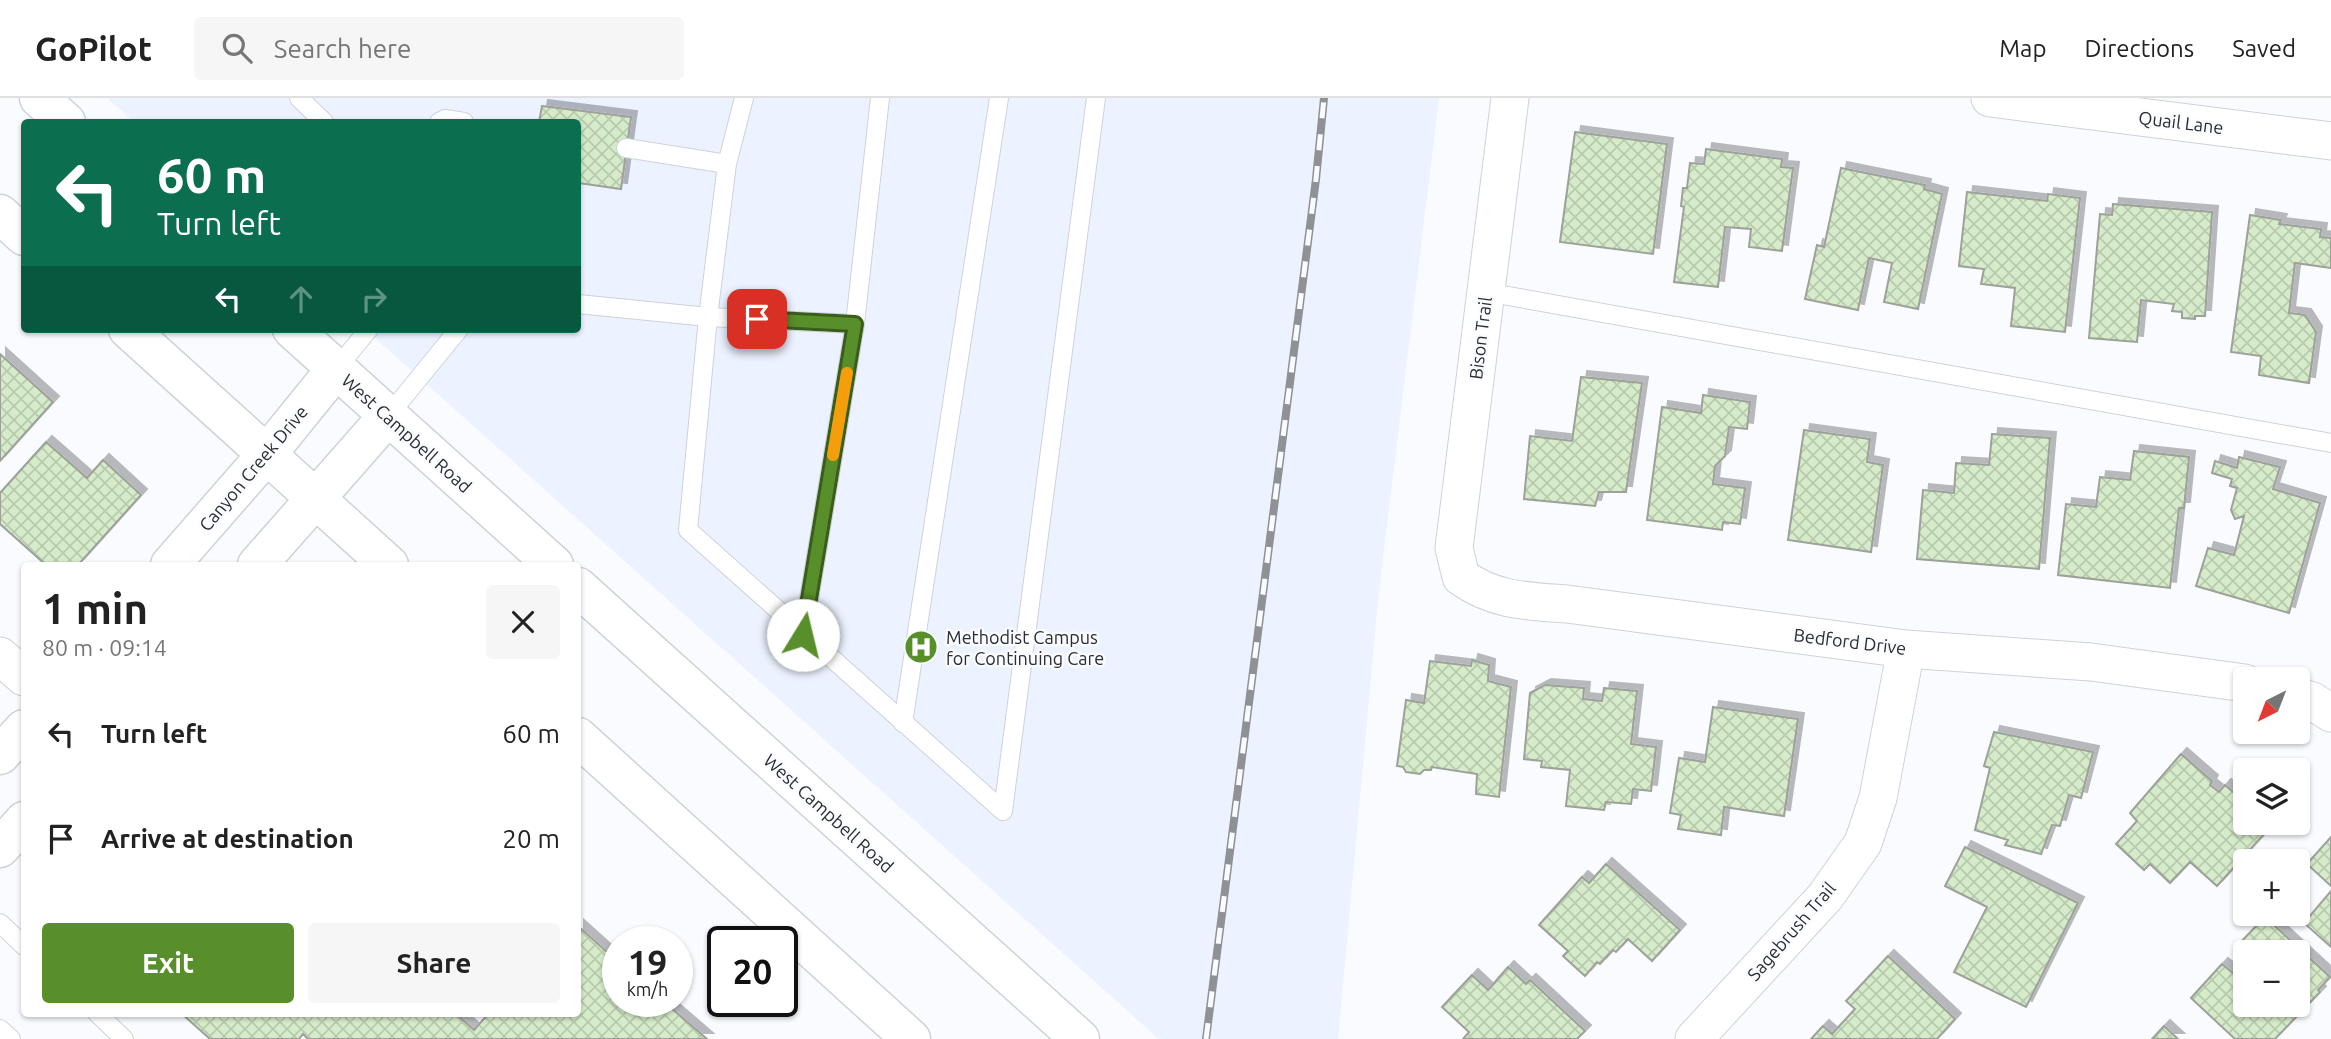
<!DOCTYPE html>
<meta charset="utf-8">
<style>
:root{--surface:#fff;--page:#f6f6f6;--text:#222;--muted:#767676;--line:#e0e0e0;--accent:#598f2a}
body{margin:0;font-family:Ubuntu,sans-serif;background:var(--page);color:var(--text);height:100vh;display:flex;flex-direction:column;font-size:26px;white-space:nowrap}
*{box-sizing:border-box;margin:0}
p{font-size:23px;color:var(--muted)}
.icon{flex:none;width:38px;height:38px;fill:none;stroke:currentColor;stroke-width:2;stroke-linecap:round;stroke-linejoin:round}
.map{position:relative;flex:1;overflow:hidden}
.side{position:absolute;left:21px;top:464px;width:560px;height:455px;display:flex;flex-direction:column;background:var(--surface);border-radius:7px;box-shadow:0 2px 5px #0004}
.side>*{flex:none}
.hud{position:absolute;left:21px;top:21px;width:560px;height:214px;border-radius:7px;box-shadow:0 2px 5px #0004;background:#0b6e4f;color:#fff;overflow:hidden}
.needle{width:46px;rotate:222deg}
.fabs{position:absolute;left:2233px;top:569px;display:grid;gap:14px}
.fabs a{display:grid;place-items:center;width:77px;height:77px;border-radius:7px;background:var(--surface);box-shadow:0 2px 5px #0004;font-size:35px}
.speed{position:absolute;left:602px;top:828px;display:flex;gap:14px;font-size:35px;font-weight:700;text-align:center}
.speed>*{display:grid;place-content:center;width:91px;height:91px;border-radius:50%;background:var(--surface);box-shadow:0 2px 5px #0004;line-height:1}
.speed small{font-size:18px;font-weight:400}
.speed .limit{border:4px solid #111;border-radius:10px;background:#fff;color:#111}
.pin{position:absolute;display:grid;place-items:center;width:60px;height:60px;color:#fff;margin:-30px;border-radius:14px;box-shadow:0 4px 10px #0006}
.me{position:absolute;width:77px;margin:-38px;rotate:9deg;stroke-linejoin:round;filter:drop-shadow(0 0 5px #0008)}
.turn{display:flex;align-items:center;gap:24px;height:147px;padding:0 21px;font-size:32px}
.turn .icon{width:91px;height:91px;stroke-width:2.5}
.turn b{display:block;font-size:49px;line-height:60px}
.lanes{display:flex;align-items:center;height:66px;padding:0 21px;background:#0003;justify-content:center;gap:35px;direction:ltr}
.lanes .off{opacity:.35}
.round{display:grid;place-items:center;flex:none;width:74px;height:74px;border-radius:7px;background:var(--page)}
.overview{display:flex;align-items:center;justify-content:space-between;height:119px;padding:0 21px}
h1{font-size:42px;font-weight:700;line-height:52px}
.primary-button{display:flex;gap:14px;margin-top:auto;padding:14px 21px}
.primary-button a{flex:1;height:80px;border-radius:7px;background:var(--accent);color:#fff;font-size:28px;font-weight:700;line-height:80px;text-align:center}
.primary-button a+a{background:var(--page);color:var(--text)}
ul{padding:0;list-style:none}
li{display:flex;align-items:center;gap:21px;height:105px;padding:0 21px}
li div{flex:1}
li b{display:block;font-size:26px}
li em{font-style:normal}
header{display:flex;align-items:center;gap:42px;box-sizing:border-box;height:98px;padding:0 35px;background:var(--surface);border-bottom:2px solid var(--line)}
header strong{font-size:33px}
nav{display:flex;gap:38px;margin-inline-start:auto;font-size:24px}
.search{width:490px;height:63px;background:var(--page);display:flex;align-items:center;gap:18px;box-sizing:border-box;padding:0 24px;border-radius:7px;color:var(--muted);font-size:26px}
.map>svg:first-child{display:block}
.built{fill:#ecf2ff}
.building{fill:url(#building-cross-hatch);stroke:#9ca199;stroke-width:2;filter:url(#shadow)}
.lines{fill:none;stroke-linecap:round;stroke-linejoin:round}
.lane-casing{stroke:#ced2db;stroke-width:20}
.street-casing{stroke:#ced2db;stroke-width:39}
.secondary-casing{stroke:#ced2db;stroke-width:41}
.lane{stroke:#fff;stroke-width:18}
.street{stroke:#fff;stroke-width:37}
.secondary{stroke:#fff;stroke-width:38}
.rail-casing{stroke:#8f9195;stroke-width:8}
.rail{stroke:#f9fbff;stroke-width:5;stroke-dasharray:16;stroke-linecap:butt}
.route-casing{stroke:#3a5d1b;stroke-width:18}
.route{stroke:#598f2a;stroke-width:12}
.slow{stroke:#f59e0b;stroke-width:12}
.labels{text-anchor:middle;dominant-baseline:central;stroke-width:5;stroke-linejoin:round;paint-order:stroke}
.street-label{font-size:18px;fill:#2b2c30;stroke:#f9fbff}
.poi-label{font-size:18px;fill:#2b2c30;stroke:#f9fbff;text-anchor:start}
</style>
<header>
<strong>GoPilot</strong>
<div class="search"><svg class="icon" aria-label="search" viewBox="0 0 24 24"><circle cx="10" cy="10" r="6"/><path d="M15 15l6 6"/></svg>Search here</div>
<nav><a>Map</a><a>Directions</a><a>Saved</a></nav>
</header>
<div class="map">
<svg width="2331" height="941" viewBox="0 0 2331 941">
<defs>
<pattern id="building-cross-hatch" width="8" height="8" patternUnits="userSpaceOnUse" patternTransform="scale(1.75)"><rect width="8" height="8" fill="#d6ebc9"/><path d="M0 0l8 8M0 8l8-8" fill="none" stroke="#b8caad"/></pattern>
<filter id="shadow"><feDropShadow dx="6" dy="-6" stdDeviation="0" flood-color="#0004"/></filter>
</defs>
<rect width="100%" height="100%" fill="#f9fbff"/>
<path class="built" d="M107,0H1439L1378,501L1338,941H1159L365,231H578V24H134Z"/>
<path class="building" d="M542,8L631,19L621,91L578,85V24H539Z
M1575,34L1667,46L1653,156L1560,144Z
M1706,51L1782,61L1781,69L1793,70L1782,153L1749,149L1751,131L1725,129L1718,189L1674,184L1684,109L1681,108L1683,90H1687L1690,65L1704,66Z
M1841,70L1925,87L1924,91L1942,96L1918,211L1884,204L1892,165L1869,160L1858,212L1805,201L1817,147L1824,149Z
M1967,94L2047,103L2048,96L2080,100L2065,234L2011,228L2015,190L1981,186L1984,171L1959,168Z
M2113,106L2212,114L2205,218H2195V221L2182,220V214L2172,213L2174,206L2141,202L2137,244L2089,240L2100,116L2112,117Z
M2250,117L2281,122L2279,126L2321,131L2320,139L2331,140V170L2295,165L2289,215L2305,217L2316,234L2309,285L2259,277L2261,258L2231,254Z
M0,256L53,304L0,363Z
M1581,279L1642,285L1626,394H1599L1595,408L1524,401L1530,338L1572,343Z
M1703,297L1750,304L1747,331L1729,329L1725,358L1715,368L1713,386L1745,390L1740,426L1723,424L1722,432L1647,422L1662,309L1701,315Z
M1804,332L1870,341L1867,364L1883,367L1871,454L1788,442Z
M1992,336L2050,340L2039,471L1917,461L1923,392L1954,395L1956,365L1989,367Z
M46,344L87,380L103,362L141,397L78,467H46L0,426V395Z
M2134,353L2189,359L2184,410H2179L2170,490L2058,477L2066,406L2096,409L2100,379L2130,382Z
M2239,359L2280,369L2273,391L2320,405L2289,515L2196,488L2208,450L2234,457L2244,418L2235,421L2231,412L2237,390L2230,388L2232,381L2212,375L2215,363L2237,370Z
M1472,562L1489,567L1488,583L1511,589L1499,699L1476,696L1477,676L1432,669L1431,672H1424L1420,676L1406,674L1403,669L1397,668L1406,602L1424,605L1430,563L1471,568Z
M1545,587L1584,590L1583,601L1602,603L1604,590L1637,593L1631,646L1656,649L1651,693L1633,691L1631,706L1606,704L1604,712L1566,708L1570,672L1541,669L1542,663L1524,661L1530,595Z
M1713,609L1798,621L1784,718L1724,709L1721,737L1678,731L1681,717L1670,715L1679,660L1705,664Z
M1994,634L2093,654L2081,700L2069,697L2060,728L2052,727L2041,756L2005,747L2008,742L1975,732L1990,670L1984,668Z
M2181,656L2212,683L2210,687L2219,694L2225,687L2240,700L2245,696V724H2275L2217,788L2190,764L2170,785L2150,766L2144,772L2116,746L2137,723L2130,715Z
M2331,739V788L2307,766Z
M1965,749L2078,805L2026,909L1954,874L1987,809L1945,788Z
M1606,766L1680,832L1652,863L1628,841L1616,854L1613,852L1600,866L1597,864L1585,878L1563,858L1568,853L1539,827L1582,779L1589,785Z
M2331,793V849L2304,825Z
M2265,819L2330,879L2318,892L2320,894L2275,941H2235L2191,900L2222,866L2234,876L2245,864V906H2298V854H2245V860L2235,850Z
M578,828L618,864V903H663L707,941H308L303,936L299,941H210L181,915H455L474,932L489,915H578Z
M1888,858L1955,921L1937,941H1811L1823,928L1832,936L1855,911L1846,903Z
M1508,869L1526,886L1530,882L1585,933L1577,941H1463L1469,934L1442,909L1472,877L1488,892Z
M2164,928L2178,941H2152Z"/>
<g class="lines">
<defs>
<path id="lane" d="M299,0L324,24
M744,0L727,66L708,219L688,432L1003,713
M439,24L445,21L464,24
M626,50L727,66
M1486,194L2331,345
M578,206L708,219L855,226
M336,271L369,231
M388,318L459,231
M803,537L855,226L880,0
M903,625L999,0
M1003,713L1096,0
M0,825L24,848
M97,915L124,941
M0,931L11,941"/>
<path id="street" d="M1510,0L1454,450L1461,479C1495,503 1526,503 1567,506L1906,551L2091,564L2245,585
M1990,0L2331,43
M0,558L24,579
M2298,598L2312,603L2331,615
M1694,941L1825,799L1863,745L1878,700L1906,551"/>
<path id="secondary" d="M39,0L66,24
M0,116L24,138
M128,231L389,467
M292,231L554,467
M170,467L267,356L336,271
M257,467L388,318
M578,489L1080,941
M578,639L911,941
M0,657L24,631
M0,750L24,723"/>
</defs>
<use href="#lane" class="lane-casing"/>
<use href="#street" class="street-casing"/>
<use href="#secondary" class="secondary-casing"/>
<use href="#lane" class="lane"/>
<use href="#street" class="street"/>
<use href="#secondary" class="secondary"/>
<defs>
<path id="rail" d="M1206,941L1316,81L1324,0"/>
</defs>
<use href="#rail" class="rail-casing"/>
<use href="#rail" class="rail"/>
</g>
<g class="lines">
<defs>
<path id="route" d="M757,221L855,226L803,537"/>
</defs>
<use href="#route" class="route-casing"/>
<use href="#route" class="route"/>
<path class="slow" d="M833,357L847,275"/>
</g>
<defs>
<symbol id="hospital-disc" viewBox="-11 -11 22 22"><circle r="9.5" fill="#598f2a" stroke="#f9fbff"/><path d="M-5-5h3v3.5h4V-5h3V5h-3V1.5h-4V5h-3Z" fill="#fff"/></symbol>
</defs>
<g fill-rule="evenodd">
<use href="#hospital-disc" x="902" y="530" width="38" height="38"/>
</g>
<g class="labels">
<g class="street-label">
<text transform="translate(2181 24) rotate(7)">Quail Lane</text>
<text transform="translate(1480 240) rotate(-83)">Bison Trail</text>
<text transform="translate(407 335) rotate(42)">West Campbell Road</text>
<text transform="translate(253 370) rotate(-50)">Canyon Creek Drive</text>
<text transform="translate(1850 543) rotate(7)">Bedford Drive</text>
<text transform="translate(829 715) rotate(42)">West Campbell Road</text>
<text transform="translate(1791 833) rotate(-49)">Sagebrush Trail</text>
</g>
<g class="poi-label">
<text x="946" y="539">Methodist Campus<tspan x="946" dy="21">for Continuing Care</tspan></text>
</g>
</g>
</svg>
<div class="fabs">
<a><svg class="needle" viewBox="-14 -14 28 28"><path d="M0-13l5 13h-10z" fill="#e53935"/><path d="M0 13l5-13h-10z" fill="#767676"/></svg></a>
<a><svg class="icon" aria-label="layers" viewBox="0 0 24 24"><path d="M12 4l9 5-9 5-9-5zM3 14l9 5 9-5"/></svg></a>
<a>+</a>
<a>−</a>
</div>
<div class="speed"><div>19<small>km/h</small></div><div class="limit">20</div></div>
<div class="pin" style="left:757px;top:221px;background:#d93025"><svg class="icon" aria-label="arrive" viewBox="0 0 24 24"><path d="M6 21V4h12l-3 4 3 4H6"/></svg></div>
<svg class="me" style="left:803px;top:537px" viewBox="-20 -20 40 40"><circle r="19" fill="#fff"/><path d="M0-13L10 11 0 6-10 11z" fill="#598f2a"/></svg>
<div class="hud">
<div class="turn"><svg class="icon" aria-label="left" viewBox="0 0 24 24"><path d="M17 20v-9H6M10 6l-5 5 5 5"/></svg><div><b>60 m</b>Turn left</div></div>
<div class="lanes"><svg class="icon" aria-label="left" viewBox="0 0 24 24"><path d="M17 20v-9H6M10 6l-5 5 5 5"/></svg><svg class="icon off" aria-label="ahead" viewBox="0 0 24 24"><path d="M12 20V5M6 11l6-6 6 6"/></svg><svg class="icon off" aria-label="right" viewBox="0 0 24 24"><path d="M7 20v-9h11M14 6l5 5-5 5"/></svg></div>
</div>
<section class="side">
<div class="overview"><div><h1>1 min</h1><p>80 m · 09:14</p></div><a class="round"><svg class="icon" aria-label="close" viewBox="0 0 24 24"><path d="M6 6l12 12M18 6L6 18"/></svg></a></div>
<ul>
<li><svg class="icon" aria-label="left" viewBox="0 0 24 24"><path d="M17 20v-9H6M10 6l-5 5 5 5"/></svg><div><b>Turn left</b></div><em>60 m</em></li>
<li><svg class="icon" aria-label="arrive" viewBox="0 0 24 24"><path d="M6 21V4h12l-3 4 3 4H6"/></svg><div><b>Arrive at destination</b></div><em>20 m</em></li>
</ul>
<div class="primary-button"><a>Exit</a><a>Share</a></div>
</section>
</div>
